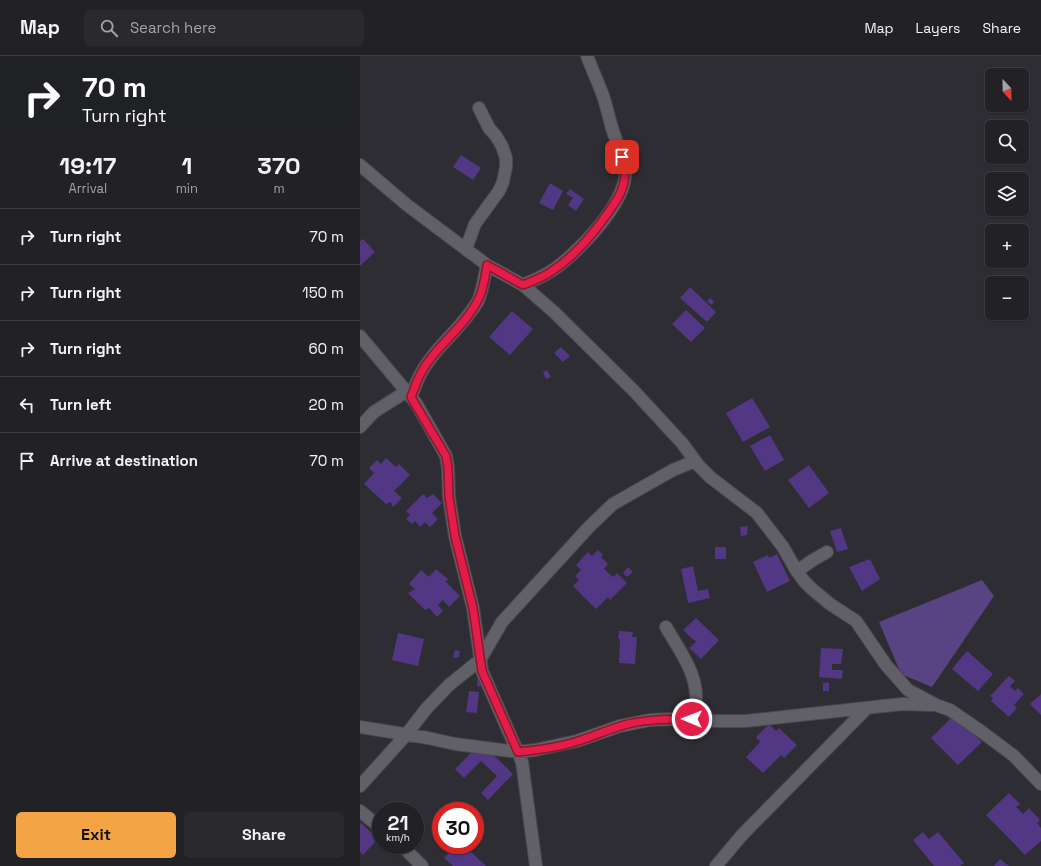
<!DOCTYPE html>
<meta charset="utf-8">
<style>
:root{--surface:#222226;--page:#2a2a2e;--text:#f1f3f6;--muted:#a2a4a7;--line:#3f3f43;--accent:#f4a444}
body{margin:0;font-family:"Space Grotesk",sans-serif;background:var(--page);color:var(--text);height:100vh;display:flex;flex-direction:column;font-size:15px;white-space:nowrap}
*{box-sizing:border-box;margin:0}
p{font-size:13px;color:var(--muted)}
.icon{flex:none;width:22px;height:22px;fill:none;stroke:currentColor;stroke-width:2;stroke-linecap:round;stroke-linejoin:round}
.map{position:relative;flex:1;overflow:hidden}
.drawer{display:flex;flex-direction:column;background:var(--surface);width:360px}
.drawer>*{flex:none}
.banner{background:#202124;color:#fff;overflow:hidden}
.needle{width:26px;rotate:158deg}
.buttons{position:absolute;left:625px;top:12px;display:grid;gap:8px}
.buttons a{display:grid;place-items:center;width:44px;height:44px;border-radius:6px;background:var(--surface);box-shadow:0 1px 3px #0004,0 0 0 1px var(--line);font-size:20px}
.speed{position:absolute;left:12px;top:746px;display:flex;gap:8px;font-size:20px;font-weight:700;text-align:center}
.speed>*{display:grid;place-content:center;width:52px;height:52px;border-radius:50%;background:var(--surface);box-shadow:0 1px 3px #0004,0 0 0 1px var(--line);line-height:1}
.speed small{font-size:10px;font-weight:400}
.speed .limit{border:6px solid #d22;background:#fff;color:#111}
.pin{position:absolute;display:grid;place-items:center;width:34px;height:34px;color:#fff;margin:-17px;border-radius:8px;box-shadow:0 2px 6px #0006}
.me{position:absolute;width:44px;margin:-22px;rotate:271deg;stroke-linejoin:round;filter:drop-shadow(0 0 3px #0008)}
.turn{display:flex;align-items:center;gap:14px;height:84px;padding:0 16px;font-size:18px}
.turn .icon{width:52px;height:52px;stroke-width:2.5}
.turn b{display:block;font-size:28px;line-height:34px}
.eta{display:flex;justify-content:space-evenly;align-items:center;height:68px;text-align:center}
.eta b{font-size:24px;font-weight:800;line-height:28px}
.button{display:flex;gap:8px;margin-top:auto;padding:8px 16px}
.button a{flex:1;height:46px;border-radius:6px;background:var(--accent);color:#111;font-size:16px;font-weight:800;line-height:46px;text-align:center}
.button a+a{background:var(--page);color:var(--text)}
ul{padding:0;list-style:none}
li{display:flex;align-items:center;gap:12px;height:56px;padding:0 16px;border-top:1px solid var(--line)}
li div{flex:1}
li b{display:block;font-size:15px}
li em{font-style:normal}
header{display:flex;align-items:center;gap:24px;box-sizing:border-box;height:56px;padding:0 20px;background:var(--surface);border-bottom:1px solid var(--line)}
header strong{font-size:19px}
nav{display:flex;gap:22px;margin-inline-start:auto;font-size:14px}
.search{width:280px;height:36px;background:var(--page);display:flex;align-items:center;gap:10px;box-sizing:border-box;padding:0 14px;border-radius:6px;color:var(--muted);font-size:15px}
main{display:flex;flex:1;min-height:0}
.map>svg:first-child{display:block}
.green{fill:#584383}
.building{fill:#523784}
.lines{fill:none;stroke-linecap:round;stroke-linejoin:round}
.minor-casing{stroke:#4b494e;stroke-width:14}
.minor{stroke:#626067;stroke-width:12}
.route-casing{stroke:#92132f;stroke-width:10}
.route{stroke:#e11d48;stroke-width:7}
</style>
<header>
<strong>Map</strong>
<div class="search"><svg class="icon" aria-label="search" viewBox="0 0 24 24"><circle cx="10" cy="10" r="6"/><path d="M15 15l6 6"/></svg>Search here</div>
<nav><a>Map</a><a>Layers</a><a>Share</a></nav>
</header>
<main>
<section class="drawer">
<div class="banner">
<div class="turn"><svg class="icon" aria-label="right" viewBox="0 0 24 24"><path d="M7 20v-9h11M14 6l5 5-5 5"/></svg><div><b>70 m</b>Turn right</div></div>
</div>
<div class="eta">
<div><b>19:17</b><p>Arrival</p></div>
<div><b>1</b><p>min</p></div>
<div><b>370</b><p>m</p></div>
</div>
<ul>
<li><svg class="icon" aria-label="right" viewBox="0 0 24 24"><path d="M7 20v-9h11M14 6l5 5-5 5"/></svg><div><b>Turn right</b></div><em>70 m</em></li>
<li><svg class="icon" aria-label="right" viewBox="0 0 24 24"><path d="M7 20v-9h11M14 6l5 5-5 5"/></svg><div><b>Turn right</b></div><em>150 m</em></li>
<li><svg class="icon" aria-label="right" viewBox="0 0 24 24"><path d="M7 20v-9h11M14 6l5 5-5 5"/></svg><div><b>Turn right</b></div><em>60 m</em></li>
<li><svg class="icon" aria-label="left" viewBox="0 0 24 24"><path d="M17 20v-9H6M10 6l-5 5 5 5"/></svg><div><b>Turn left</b></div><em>20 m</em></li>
<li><svg class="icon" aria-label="arrive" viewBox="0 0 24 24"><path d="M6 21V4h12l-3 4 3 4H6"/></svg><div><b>Arrive at destination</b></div><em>70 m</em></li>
</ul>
<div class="button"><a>Exit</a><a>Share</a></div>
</section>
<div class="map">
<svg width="681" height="810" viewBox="0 0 681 810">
<rect width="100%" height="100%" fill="#2e2d33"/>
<path class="green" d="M622,524L634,540L572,631L541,618L519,566Z"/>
<path class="building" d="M101,99L121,112L113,124L93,111Z
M190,127L203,135L193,154L179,147Z
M210,133L224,143L216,155L208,149L213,142L206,138Z
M3,183L15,196L0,210V185Z
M330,231L356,256L347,266L320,242Z
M350,242L354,245L352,249L347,246Z
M326,254L345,272L331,286L312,268Z
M152,255L173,273L150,299L129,281Z
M201,291L210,300L203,306L194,297Z
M187,314L191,321L186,323L183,316Z
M392,342L410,371L383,386L366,357Z
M410,379L424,404L405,415L390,390Z
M26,402L36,411L39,408L50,419L34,435L42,442L33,451L31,446L26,448L4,428L14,417L9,412L17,404L21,408Z
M449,409L469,437L449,452L428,424Z
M63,438L67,442L73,438L82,447L72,457L78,463L70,471L65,466L60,471L55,465L52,468L46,463L50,459L46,455Z
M388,470L387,479L381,480L380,471Z
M481,472L488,493L477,496L470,475Z
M355,491H366V503H355Z
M238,494L243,499L241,501L248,508L244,513L253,521L257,517L267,527L250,544L248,541L236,553L213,530L219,524L215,520L221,514L216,509L228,496L232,500Z
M417,498L430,525L407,536L393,506L408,499L409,502Z
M510,503L520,523L502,535L489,511Z
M333,510L338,535L348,533L350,542L328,547L321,513Z
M268,511L273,516L267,521L263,517Z
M76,513L89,524L85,525L100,540L89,551L83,544L78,549L83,555L77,561L69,552L65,554L48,537L55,533L49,528L61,514L69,521Z
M336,562L359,584L341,603L329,592L336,586L323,574Z
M259,575L273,576L272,581H277L275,608L259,607L260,583H258Z
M38,577L64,583L58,610L32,604Z
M461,592L483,593L481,608H472V614H483L482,623L459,621Z
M95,594L100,595L99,601L93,602Z
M607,595L633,618L618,635L592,613Z
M118,620L123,631L117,630Z
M649,620L655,625L650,630L655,635L658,632L664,638L654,649L657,652L649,661L631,645L633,642L630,640Z
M469,626V635H463V627Z
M109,635L119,636L117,657L106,656Z
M681,638V659L670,648Z
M594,659L622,686L598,709L571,682Z
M409,668L416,675L419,672L437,689L424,702L421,699L403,717L386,701L400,686L396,681Z
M121,687L153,718L128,744L121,737L137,720L121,705L104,722L95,713Z
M649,737L660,748L656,751L663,758L669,752L680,764L677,767L681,772V785L665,799L626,759Z
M1,767L18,783L3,799L0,796V768Z
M563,776L569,783L578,776L604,807L600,810H574L553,784Z
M96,789H116L110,795L126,810H93L84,802Z
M640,803L649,810H634Z"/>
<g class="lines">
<defs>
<path id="minor" d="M0,109L47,149L127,209L163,229L194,256L274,335L322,387L339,410L350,421L397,457L423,491L436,514L444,525L452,533L470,548L496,565L526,609L548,634L576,649L590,654L622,676L654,700L681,728
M106,193L115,168L139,135L143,126L146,111V102L142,90L136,80L129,72L119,52
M163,229C171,225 180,222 188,217C213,203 268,146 265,116C264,102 258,90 254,78C249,64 247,50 242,37C237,24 232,13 227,0
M0,280L56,347L86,400L88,412L89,441L95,480L113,552L122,615L162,706L176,810
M51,341C54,334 56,327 59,321C73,292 102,273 118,245C123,234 124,221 127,209
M0,371L14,356L47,335
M437,515L453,504L467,496
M306,571C318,592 337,617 336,642C336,649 333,657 332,663
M0,671L68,682L95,688L158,696L175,694L217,685L260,670L290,664L314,663L359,665H386L542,648L573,649
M0,730L46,679L66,653L89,629L120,604L142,566L229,471L253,448L313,414L335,405
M0,755L21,772
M41,789L62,810
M356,810L382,779L506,653"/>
</defs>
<use href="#minor" class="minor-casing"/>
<use href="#minor" class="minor"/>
</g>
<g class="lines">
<defs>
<path id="route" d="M262,101C266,117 266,127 258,142C240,170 218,199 189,217C181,222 172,225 163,229L127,209C125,220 124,232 119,242C105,272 73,291 59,321C56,327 54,334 51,341L86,400L88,412L89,441L95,480L113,552L122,615L158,696C178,694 200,691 218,685C235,680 251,672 268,668C289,663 310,663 332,663"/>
</defs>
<use href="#route" class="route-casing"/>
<use href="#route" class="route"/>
</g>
</svg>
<div class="buttons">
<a><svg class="needle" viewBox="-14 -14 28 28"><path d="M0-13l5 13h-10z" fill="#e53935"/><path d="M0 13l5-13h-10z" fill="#a2a4a7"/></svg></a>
<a><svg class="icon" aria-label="search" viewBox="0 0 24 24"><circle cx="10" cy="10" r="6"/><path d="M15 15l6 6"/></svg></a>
<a><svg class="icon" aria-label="layers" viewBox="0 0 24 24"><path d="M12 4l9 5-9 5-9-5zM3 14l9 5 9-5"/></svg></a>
<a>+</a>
<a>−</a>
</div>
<div class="speed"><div>21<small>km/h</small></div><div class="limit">30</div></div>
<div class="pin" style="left:262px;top:101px;background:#d93025"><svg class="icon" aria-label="arrive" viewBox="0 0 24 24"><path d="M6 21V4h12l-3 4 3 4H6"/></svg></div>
<svg class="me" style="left:332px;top:663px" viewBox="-20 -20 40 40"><circle r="17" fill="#e11d48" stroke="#fff" stroke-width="3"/><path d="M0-11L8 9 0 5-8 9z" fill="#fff"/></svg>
</div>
</main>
